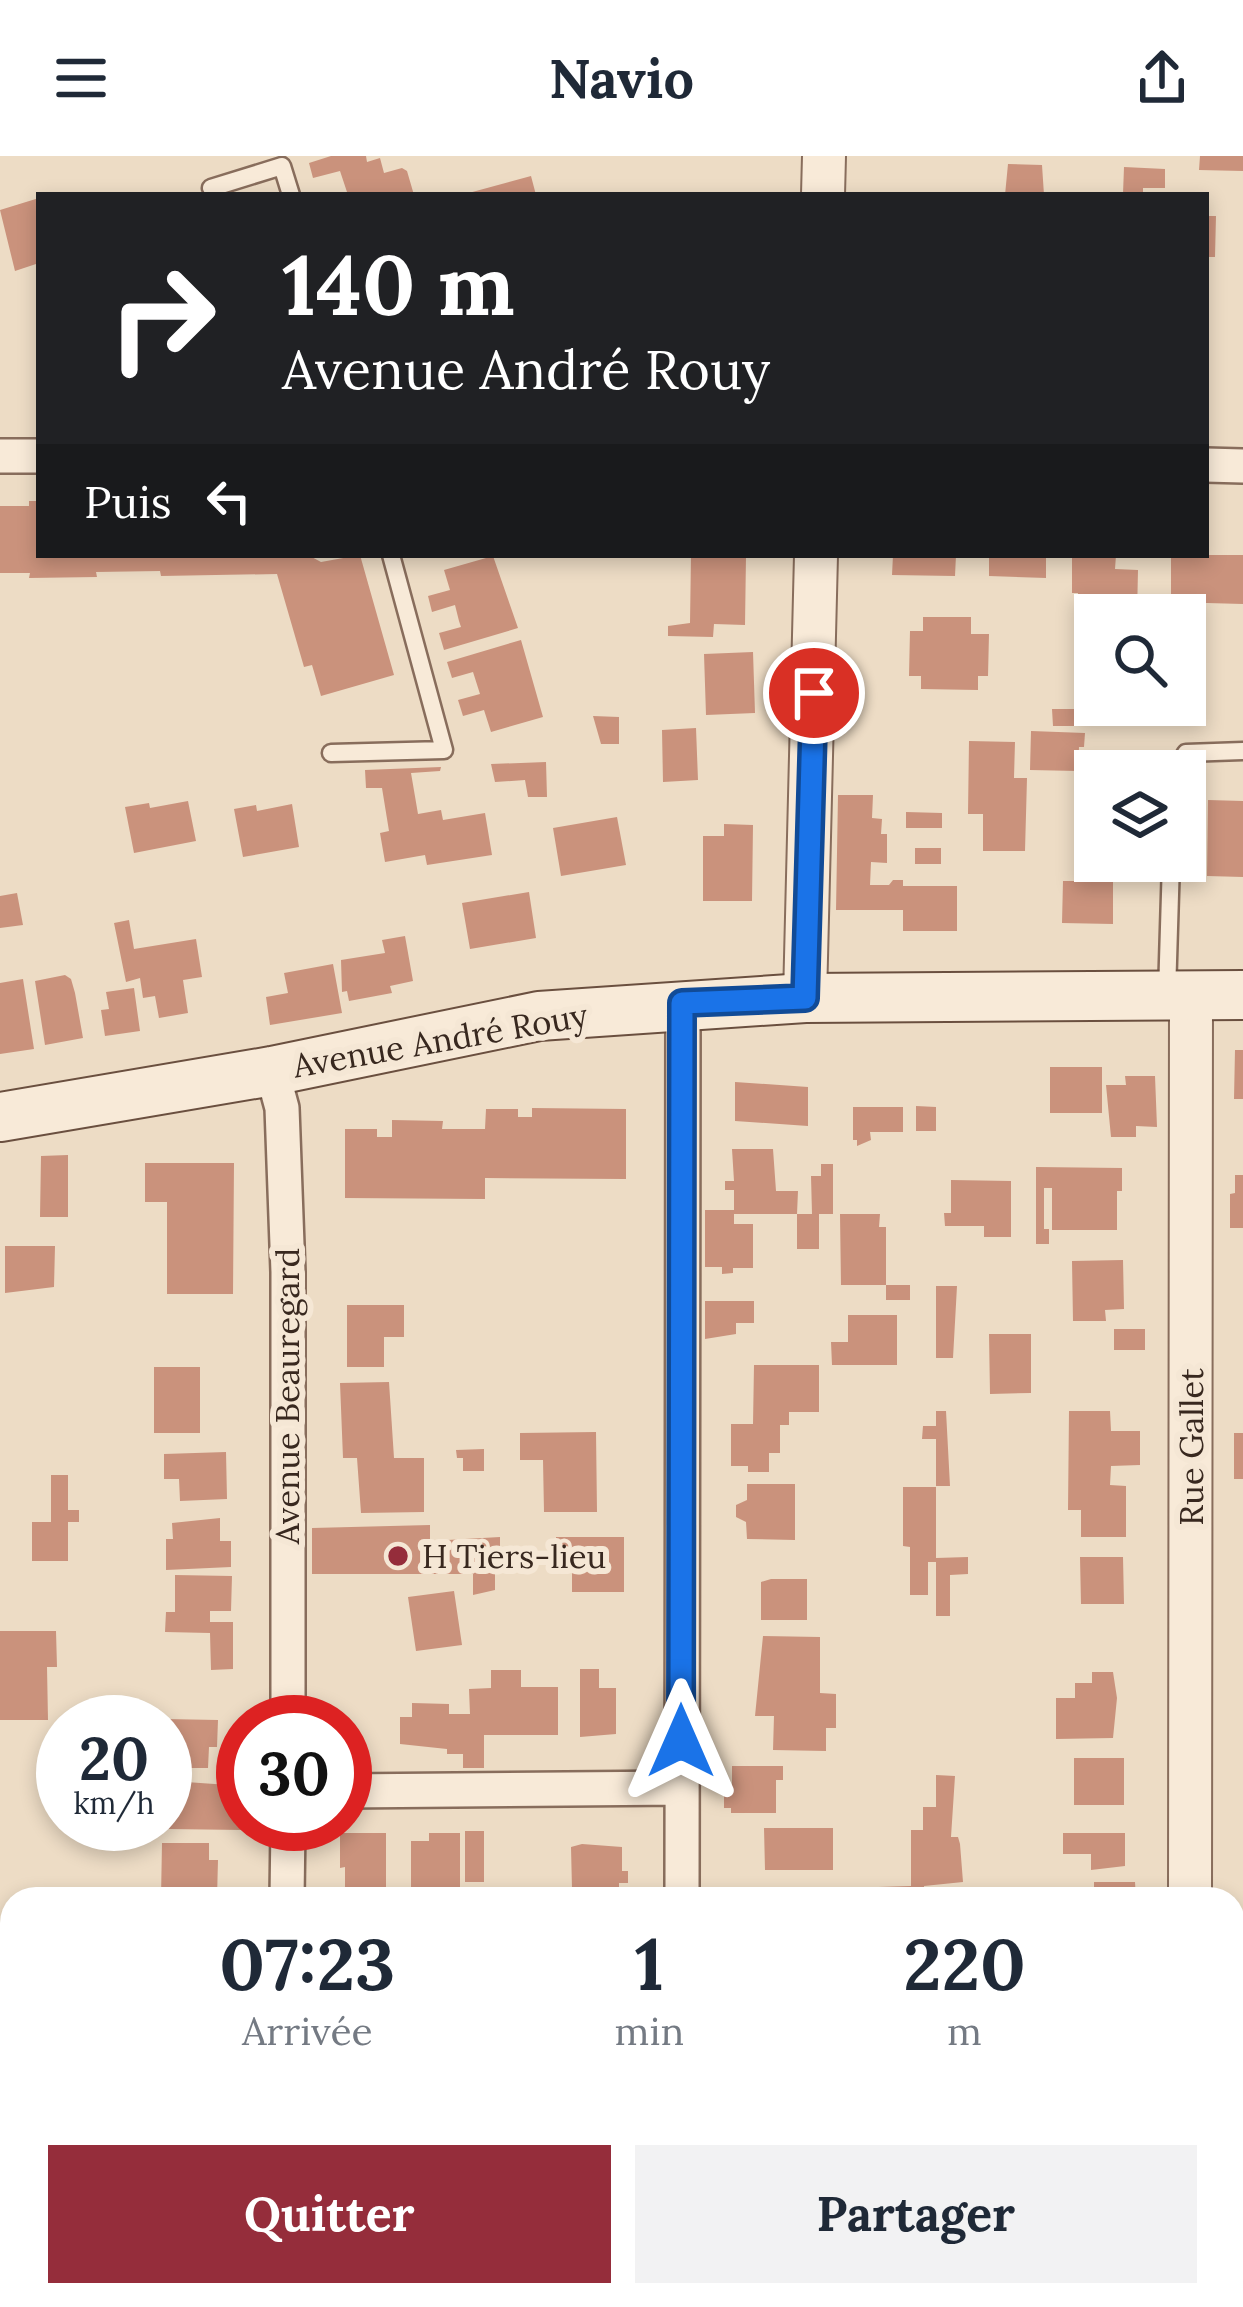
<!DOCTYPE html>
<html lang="fr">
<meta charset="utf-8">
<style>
:root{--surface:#fff;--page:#f2f2f3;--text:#1f2937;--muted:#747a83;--accent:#952d3b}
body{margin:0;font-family:Lora,serif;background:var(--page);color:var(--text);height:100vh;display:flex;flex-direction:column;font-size:45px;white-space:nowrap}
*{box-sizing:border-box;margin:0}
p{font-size:39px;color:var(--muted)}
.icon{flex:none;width:66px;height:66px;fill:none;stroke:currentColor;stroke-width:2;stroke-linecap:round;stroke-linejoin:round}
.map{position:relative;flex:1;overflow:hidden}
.drawer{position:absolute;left:0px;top:1731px;width:1245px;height:420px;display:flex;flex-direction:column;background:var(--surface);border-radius:36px 36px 0 0;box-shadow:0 6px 18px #0003}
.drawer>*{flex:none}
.hud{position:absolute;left:36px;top:36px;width:1173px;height:366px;border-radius:0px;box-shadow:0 6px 18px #0003;background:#202124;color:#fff;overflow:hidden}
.buttons{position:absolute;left:1074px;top:438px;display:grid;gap:24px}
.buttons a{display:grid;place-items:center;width:132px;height:132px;border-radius:0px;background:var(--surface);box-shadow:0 6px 18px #0003;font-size:60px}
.speed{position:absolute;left:36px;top:1539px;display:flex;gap:24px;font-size:60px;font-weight:700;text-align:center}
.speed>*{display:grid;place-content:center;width:156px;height:156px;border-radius:50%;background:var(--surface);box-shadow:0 6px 18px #0003;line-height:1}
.speed small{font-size:30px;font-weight:400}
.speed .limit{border:18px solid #d22;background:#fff;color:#111}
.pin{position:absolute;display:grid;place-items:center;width:102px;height:102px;color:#fff;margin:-51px;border:6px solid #fff;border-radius:50%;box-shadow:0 3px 12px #0007}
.me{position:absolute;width:132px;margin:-66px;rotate:0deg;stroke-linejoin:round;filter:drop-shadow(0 0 9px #0008)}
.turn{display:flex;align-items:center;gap:42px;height:252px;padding:0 48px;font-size:54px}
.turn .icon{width:156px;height:156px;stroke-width:2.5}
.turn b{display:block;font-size:84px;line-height:102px}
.then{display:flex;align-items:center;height:114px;padding:0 48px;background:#0003;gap:24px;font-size:45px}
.eta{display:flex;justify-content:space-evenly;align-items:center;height:204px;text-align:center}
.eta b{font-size:72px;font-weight:800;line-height:84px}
.button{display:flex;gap:24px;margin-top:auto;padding:24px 48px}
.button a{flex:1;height:138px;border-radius:0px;background:var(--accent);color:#fff;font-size:48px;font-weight:800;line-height:138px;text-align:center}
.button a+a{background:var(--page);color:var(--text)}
header{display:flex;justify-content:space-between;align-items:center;height:156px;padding:0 48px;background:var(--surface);font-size:54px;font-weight:800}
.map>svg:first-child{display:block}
.building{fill:#ca927c}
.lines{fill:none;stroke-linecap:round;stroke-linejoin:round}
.service-casing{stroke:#886d5c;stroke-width:21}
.minor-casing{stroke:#886d5c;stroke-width:38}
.tertiary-casing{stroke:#886d5c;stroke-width:46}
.secondary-casing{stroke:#6a4f3f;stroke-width:52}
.service{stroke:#f8ead8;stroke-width:16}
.minor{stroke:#f8ead8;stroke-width:33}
.tertiary{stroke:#f8ead8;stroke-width:42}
.secondary{stroke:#f8ead8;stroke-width:48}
.route-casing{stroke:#114b97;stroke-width:30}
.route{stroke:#1a73e8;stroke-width:21}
.poi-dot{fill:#952d3b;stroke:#f5e7d5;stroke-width:4.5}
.labels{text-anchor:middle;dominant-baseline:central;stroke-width:12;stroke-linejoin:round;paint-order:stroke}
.street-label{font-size:33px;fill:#38281f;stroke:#f5e7d5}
.poi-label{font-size:33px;fill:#38281f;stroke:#f5e7d5;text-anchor:start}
</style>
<header><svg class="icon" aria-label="menu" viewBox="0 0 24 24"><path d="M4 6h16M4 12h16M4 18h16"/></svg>Navio<svg class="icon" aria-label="share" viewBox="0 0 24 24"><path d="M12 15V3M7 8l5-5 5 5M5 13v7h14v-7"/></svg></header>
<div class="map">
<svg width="1243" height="2151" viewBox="0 0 1243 2151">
<rect width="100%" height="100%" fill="#eddcc5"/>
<path class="building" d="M331,0H366L367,6L380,2L384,17L402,12L407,15L414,39H348L340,15L313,22L309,7Z
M1200,0H1243V15L1199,14Z
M1008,8L1042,9L1044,39H1005Z
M1124,11L1165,13V32H1143V39L1123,38Z
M531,20L536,39H466L465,38Z
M39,42V107L15,115L0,54Z
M1206,60H1216L1215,101H1206Z
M29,345H39V399H308L321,406L360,399L394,519L321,540L312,509L304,511L277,418L161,420L160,415L96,416L97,421L29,422L30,417H0V350H29Z
M691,399L746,400L745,469L714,468L713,481L668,480V470L690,467Z
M893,399H956L955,420L892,419Z
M989,399H1046V422L989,420Z
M1072,399H1116L1115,413L1138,414L1137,459H1112V452L1077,451L1078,437H1072Z
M1171,399H1243V448L1171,446Z
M493,400L518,472L444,494L439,477L461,471L459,465L455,449L432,456L428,440L450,434L444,414Z
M923,461H971V478H989L988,520H978V534L921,533V520H909L910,475H923Z
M521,484L543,561L491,576L484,554L463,560L458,544L480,538L473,516L452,522L447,506Z
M753,496L755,557L706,559L704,498Z
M1052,553H1085V570H1053Z
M593,560L619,561V588H601Z
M696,572L698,624L663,626L662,574Z
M1031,575L1085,577L1084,591H1079L1078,615L1030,614Z
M969,585L1015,586L1014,622H1027L1025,695H983V658H968Z
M546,606L547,641H528L525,624L495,626L491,608Z
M441,611L440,615L411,617L418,658L441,654L443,664L485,657L492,699L427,709L425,699L385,706L380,677L389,675L382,632H366L365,614Z
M838,639H873L872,662L882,663L881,678H887V707L871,706L870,729H889L893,724H903V730H957V775H903V754H836Z
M1208,644L1243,645V721L1207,720Z
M188,645L196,685L134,697L125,651L149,647L150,652Z
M292,648L299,691L243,701L234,653L256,649L257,655Z
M906,656L942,657V672H906Z
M617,661L626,709L561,720L553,672Z
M724,668L753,669L752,745H703V680H724Z
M915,692H941V708H915Z
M1063,725H1113V768L1062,767Z
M529,736L536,782L470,793L462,747Z
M17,737L23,769L0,772V740Z
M129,764L134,793L196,783L202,821L183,824L188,857L159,862L155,840L143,842L140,822L126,826L114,767Z
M405,780L413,825L390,830L392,837L349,845L347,835L342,836L341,804L385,797L382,784Z
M333,808L342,857L270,869L266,841L288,837L284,817Z
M65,819L71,823L75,837L83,882L45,889L35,825Z
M23,823L34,893L0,898V827Z
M134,832L140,875L105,880L101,854L109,853L106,836Z
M1235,894H1243V943H1234Z
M1050,911H1102V957H1050Z
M1125,920H1155L1157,971L1136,970V981H1111L1106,929H1126Z
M735,926L808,931V970L735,965Z
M916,950L936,951V975H916Z
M853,951H903V976H870L871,984L857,990V984H853Z
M532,952L626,953V1023L485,1022V1043L345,1042V973H377V981H392V964L443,965L442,973H485L486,953H518V961H532Z
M732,993H773L776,1035H798L797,1058H734V1068H753V1112H733V1117L722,1118V1111H705V1054H734V1034H725V1025H734Z
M68,999V1061H40L41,1000Z
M145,1007H234L233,1138H167V1046H145Z
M821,1008H833V1058H819V1093H797V1058H812L811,1020H821Z
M1036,1011L1122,1012V1035H1117V1074H1052V1032H1044V1073H1049V1088H1036Z
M1235,1019H1243V1072H1230V1038L1235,1037Z
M951,1024L1011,1025V1081H984V1070H945L944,1057H951Z
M840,1058H880L879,1071H886V1129H841Z
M5,1090H55L54,1131L5,1137Z
M1123,1104L1124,1153L1105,1154L1106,1165H1073L1072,1105Z
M886,1129H910V1144H886Z
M936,1130H957L953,1202H936Z
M705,1145H754V1167H736V1178L705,1183Z
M347,1149H404V1181H384V1211H347Z
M848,1159H897V1209H832L831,1186H848Z
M1114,1173H1145V1194H1114Z
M989,1178H1031V1237L990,1238Z
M754,1209H819V1256H789V1269H780V1297H769V1316H748V1310H731V1268H753Z
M154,1211H200V1277H154Z
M389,1226L394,1302H424V1356L361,1357L357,1302H343L340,1227Z
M936,1255H946L950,1330H936V1283H922L923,1270H936Z
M1069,1255H1110L1111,1275H1140V1309L1111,1310L1110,1329L1126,1330V1381H1081V1354H1068Z
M596,1276L597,1356H544L543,1304H520V1277Z
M1234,1277H1243V1323H1234Z
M484,1293V1315H463V1302H457L456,1294Z
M226,1296L227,1343L180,1345L179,1323H164V1298Z
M51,1319H68V1354H79V1366H68V1405H32V1366H51Z
M747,1328H795V1384L747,1383L746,1366L736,1361V1349L747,1344Z
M903,1331H936V1402L968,1401V1418L950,1419V1460H936V1406H928V1439H910V1391L903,1390Z
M220,1362V1385H231V1411L166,1414V1383H173L172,1367Z
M430,1369V1385L500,1381V1416H495V1434L473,1439V1418H312V1372Z
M556,1381H624V1436H572V1405H556Z
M1080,1401H1123L1124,1448H1081Z
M175,1419L232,1420L231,1455H210V1466H233V1513L211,1514L210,1477L165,1476L166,1456H175Z
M771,1423H807V1464H761V1426Z
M454,1435L462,1489L416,1495L408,1441Z
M0,1475H56L57,1511H47L48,1564H0Z
M763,1480L820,1481V1537L836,1538V1572H826V1595L773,1594L774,1560H755Z
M580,1513H599V1532H616V1578L580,1581Z
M491,1514H521V1531H558V1579H484V1612H463V1598H447V1593L400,1588V1561H412V1547L449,1548V1558H470L469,1533L491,1532Z
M1092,1516H1113L1117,1542L1113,1582L1056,1583V1542H1075V1527H1092Z
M165,1563L218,1564L217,1591H209L208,1612H165Z
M1074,1602H1124V1649H1074Z
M732,1610H783V1624H776V1657H731V1652H724V1635H732Z
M936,1619L955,1620L951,1681H958L960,1688L963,1726L924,1730L925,1743H846V1732L911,1730V1674H923V1651H936Z
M186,1626L243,1630V1674L168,1673L169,1629Z
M764,1672H833V1714H765Z
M465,1675H484V1726H465Z
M340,1677H386V1732L345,1731V1711L340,1712Z
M429,1677H460V1731L411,1732V1685H429Z
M1063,1677H1125V1710L1091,1714V1698H1063Z
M162,1687H209V1704H218L217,1742H161Z
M582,1688L622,1691V1715H628V1727H619V1733H572L571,1691Z
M1094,1726H1135L1136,1743H1094Z
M778,1732H821V1743H774Z
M1233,1853H1243V1893H1233Z
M1233,2024H1243V2066H1233Z
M0,2055H12V2109H0Z
M758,2139H805V2151H755Z"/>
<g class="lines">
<defs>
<path id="service" d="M211,32L282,10L291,39
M331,597L444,594L391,399
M1175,615L1186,597L1243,595
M1167,838L1171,705"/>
<path id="minor" d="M0,300H39
M1206,309L1243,310
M272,915L282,952L288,1116V1566
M345,1635L681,1632
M287,1743L288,1668
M682,1743L683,847
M684,2139V2151
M285,2151V2139"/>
<path id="tertiary" d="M823,39L824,0
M805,842L816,399
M1190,1743L1191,839
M1189,2151V2139"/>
<path id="secondary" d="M0,961L272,915L539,860L805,842L1243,839"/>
</defs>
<use href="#service" class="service-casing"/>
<use href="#minor" class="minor-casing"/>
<use href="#tertiary" class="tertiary-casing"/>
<use href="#secondary" class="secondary-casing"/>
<use href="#service" class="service"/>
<use href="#minor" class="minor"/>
<use href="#tertiary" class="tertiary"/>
<use href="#secondary" class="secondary"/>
</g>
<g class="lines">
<defs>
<path id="route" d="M681,1585L682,847L805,842L814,537"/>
</defs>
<use href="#route" class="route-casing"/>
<use href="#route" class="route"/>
</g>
<circle class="poi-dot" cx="398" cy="1400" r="12"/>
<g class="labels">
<g class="street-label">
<text transform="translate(440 884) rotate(-10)">Avenue André Rouy</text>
<text transform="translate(287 1240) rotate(-90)">Avenue Beauregard</text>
<text transform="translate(1191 1291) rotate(-90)">Rue Gallet</text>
</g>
<g class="poi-label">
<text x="422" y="1400">H Tiers-lieu</text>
</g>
</g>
</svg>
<div class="buttons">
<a><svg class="icon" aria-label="search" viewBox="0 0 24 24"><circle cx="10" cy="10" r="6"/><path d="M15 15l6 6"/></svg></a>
<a><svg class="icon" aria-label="layers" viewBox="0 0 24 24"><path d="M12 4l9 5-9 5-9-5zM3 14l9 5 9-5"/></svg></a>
</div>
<div class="speed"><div>20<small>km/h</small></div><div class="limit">30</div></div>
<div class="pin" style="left:814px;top:537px;background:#d93025"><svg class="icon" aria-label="arrive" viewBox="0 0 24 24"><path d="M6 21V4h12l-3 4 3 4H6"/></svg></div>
<svg class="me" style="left:681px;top:1585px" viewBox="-20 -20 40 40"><path d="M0-17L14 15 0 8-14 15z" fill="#1a73e8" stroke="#fff" stroke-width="4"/></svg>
<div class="hud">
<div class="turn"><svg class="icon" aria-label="right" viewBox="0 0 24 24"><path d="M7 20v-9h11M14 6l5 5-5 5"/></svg><div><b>140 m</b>Avenue André Rouy</div></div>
<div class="then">Puis<svg class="icon" aria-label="left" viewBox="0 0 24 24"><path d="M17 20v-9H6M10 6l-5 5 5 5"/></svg></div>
</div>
<section class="drawer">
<div class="eta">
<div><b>07:23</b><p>Arrivée</p></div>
<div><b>1</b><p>min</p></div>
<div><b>220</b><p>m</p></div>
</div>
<div class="button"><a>Quitter</a><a>Partager</a></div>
</section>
</div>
